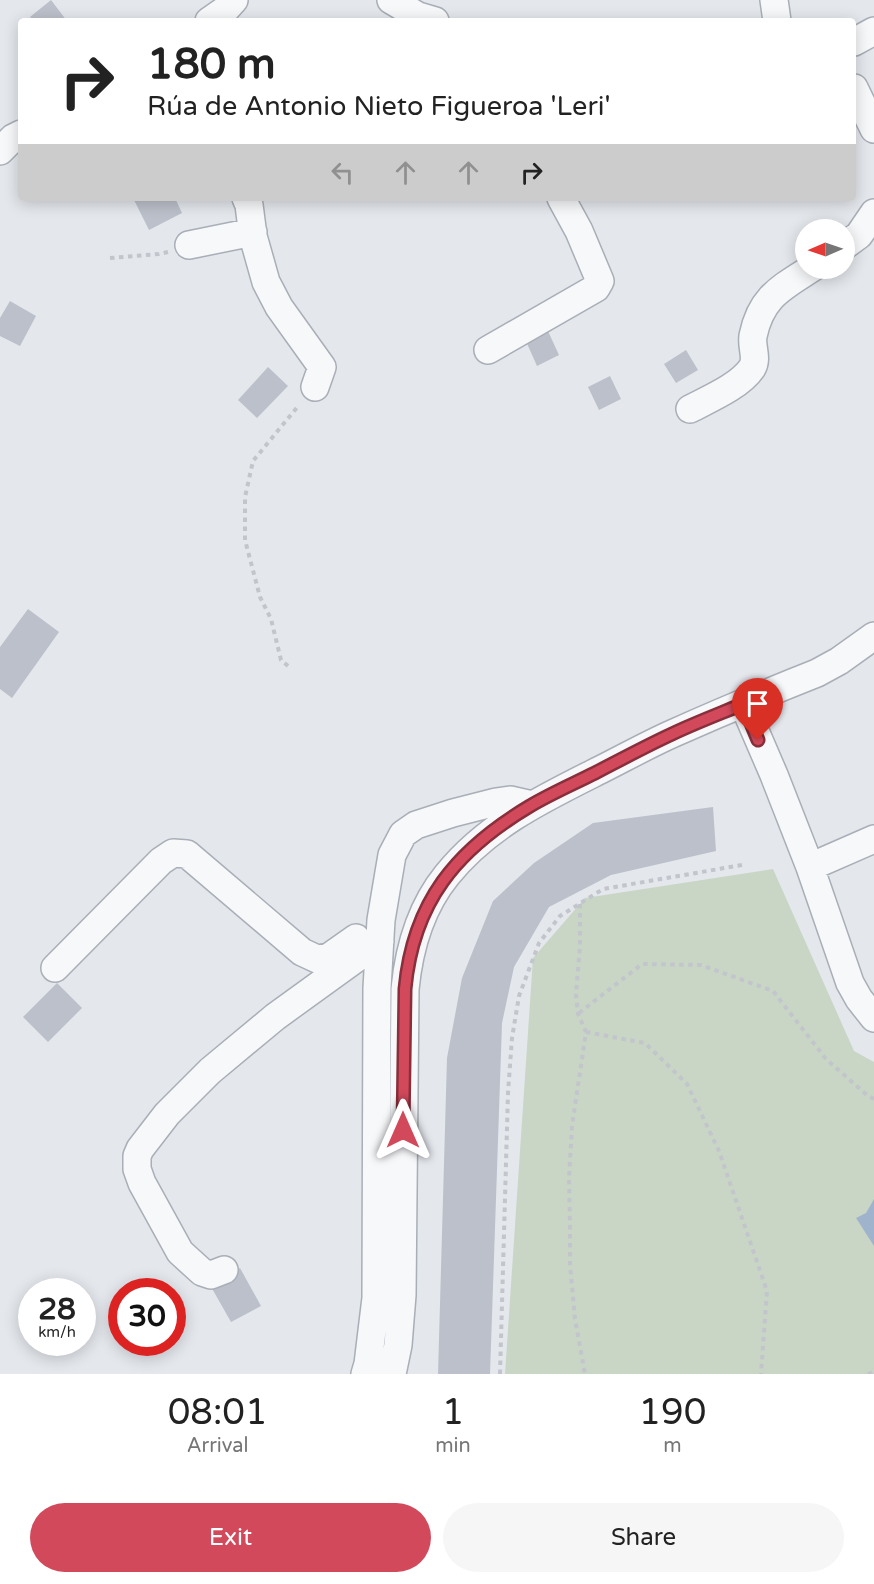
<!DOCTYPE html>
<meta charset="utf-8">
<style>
:root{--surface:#fff;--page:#f6f6f6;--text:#222;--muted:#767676;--accent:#d1495b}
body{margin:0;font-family:"Varela Round",sans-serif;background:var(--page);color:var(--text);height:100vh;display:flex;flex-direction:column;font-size:22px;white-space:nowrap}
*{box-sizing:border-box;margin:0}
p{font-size:20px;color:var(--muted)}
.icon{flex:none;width:33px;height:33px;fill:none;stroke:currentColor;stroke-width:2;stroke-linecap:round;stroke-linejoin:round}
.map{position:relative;height:1374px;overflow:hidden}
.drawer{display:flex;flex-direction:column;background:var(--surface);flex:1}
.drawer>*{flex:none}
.banner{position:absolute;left:18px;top:18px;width:838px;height:183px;border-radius:6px;box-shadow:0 3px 15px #0003;background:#fff;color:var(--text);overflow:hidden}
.needle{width:39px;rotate:268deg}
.buttons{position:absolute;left:795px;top:219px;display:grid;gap:12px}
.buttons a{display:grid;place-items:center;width:60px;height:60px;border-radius:50%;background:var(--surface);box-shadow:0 3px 15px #0003;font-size:30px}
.speed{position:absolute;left:18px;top:1278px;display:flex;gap:12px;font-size:30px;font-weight:700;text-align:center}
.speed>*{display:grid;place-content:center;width:78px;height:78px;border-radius:50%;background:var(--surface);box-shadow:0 3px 15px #0003;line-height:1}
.speed small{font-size:15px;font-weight:400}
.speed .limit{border:9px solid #d22;background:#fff;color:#111}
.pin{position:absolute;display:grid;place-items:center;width:51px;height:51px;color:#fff;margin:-62px -26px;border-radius:50% 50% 50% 0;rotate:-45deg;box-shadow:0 0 6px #0007}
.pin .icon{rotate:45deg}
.me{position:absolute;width:66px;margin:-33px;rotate:0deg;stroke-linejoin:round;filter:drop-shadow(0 0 4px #0008)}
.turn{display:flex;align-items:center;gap:21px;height:126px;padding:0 30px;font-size:27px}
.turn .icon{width:78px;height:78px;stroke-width:2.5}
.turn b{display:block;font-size:42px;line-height:51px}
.lanes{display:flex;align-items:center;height:57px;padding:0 30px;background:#0003;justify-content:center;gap:30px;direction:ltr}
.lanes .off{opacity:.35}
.eta{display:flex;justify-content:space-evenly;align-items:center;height:102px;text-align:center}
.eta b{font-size:36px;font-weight:600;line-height:42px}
.action{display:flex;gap:12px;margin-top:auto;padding:12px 30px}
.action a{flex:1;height:69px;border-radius:36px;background:var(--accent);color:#fff;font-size:24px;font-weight:600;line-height:69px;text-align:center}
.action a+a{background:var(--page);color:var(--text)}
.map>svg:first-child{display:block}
.green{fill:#c9d6c5}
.water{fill:#9fb4cc}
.building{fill:#bbc0ca}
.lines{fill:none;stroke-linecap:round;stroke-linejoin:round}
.minor-casing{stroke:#a9aeb7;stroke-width:30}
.path{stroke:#c2c5cb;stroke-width:4;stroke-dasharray:4.5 4.5;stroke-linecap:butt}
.minor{stroke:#f7f8fa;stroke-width:27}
.route-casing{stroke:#882f3b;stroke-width:15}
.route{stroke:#d1495b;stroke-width:10}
</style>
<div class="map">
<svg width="874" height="1374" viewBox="0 0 874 1374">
<rect width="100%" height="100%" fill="#e4e7ec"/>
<path class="green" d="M773,869L854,1051L874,1062V1374H505L533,958L585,898Z"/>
<path class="water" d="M874,1199V1246L856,1218L866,1213Z"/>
<path class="building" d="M51,0L67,21H34L30,17Z
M133,198H175L182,213L149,230Z
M10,301L36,316L20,346L0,336V318Z
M547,329L559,355L537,366L525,339Z
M686,350L698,370L676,383L664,364Z
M268,367L288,386L257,418L238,400Z
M610,376L621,399L599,410L588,387Z
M28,609L59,632L12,698L0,689V647Z
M713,807L716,851L611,875L549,907L514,967L502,1023L490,1374H438L447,1058L462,978L493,901L534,863L593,823Z
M57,983L82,1008L48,1042L23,1017Z
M240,1268L261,1306L231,1322L210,1285Z"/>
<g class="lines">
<defs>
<path id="minor" d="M391,0L418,16L435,21
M774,0L777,21
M209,21L225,10L234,0
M854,42L874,31
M854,88L874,129
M0,151L13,138L21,134
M246,198L249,205L253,236L266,282L279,307L322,367L315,387
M189,245L253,232
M844,246L859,235L874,213
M488,350L596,288L600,281L579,231L561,198
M690,409C709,399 740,386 752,368C758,358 751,347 753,336C761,297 781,288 812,268
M743,703L774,775L810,867L850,983L859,999L874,1018
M810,867L874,839
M55,968L161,861L173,853L187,854L302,952L317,959L329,957L356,938
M224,1270L211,1275L202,1272L180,1252L142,1183L137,1169V1156L140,1149L167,1114L210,1071L275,1017L380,941
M365,1374L368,1364L376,1298L377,988L381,920L392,855L403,834L416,825L453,813L496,802L510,800L532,805
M392,1374L398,1345L402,1295L405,989C409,948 421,907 447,875C487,825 544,798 600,770C624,758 649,744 674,733C721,712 769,692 817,673L839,661L874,636"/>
</defs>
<use href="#minor" class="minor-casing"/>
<path class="path" d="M110,258L159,254L168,252
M288,666L281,660L271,619L260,597L245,540V497L253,461L299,405
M580,904V946L576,994L578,1014L586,1032L572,1126L569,1178L570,1225V1264L575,1319L585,1374
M579,1013L642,964L701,965L773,991L826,1059L868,1096L874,1099
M586,1032L645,1043L687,1084L719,1151L767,1291L761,1374
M500,1374L508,1093L512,1038L519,996L539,943L560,916L603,889L742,865
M868,1374L874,1372"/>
<use href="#minor" class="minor"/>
</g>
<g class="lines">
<defs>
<path id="route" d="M403,1130L405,989C413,902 456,850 530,806C550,794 573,784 595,773C620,760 646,746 672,734C695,723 719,714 743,704L758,740"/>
</defs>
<use href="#route" class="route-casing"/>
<use href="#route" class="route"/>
</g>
</svg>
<div class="buttons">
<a><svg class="needle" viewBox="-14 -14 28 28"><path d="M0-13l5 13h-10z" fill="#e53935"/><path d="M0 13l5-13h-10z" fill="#767676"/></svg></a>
</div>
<div class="speed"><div>28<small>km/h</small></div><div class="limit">30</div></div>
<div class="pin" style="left:758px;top:740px;background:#d93025"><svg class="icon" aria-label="arrive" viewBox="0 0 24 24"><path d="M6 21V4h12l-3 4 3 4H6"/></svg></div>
<svg class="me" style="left:403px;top:1130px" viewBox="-20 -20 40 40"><path d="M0-17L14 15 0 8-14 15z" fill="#d1495b" stroke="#fff" stroke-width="4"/></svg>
<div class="banner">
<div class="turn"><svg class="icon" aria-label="right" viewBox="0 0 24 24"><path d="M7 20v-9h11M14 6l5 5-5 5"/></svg><div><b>180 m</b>Rúa de Antonio Nieto Figueroa 'Leri'</div></div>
<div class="lanes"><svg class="icon off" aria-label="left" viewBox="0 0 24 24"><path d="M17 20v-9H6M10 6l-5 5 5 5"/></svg><svg class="icon off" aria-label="ahead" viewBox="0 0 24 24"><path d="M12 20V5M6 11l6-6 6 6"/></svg><svg class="icon off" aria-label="ahead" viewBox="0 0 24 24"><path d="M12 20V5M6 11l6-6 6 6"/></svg><svg class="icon" aria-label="right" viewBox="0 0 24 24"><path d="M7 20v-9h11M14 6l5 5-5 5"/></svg></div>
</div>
</div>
<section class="drawer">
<div class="eta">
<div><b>08:01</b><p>Arrival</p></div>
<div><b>1</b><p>min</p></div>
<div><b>190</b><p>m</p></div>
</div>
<div class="action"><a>Exit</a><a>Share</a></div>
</section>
